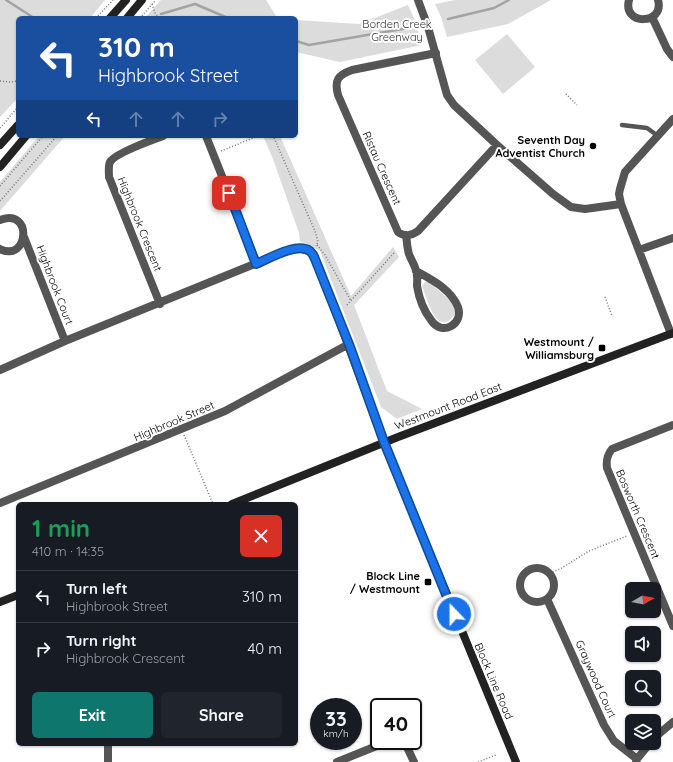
<!DOCTYPE html>
<meta charset="utf-8">
<style>
:root{--surface:#171b24;--page:#20242c;--text:#f1f3f6;--muted:#9ea1a6;--line:#363941;--accent:#0f766e}
body{margin:0;font-family:Quicksand,sans-serif;background:var(--page);color:var(--text);height:100vh;display:flex;flex-direction:column;font-size:15px;white-space:nowrap}
*{box-sizing:border-box;margin:0}
p{font-size:13px;color:var(--muted)}
.icon{flex:none;width:22px;height:22px;fill:none;stroke:currentColor;stroke-width:2;stroke-linecap:round;stroke-linejoin:round}
.map{position:relative;flex:1;overflow:hidden}
.side{position:absolute;left:16px;top:502px;width:282px;height:244px;display:flex;flex-direction:column;background:var(--surface);border-radius:6px;box-shadow:0 1px 3px #0004}
.side>*{flex:none}
.guide{position:absolute;left:16px;top:16px;width:282px;height:122px;border-radius:6px;box-shadow:0 1px 3px #0004;background:#1a4fa0;color:#fff;overflow:hidden}
.needle{width:26px;rotate:81deg}
.buttons{position:absolute;left:625px;top:582px;display:grid;gap:8px}
.buttons a{display:grid;place-items:center;width:36px;height:36px;border-radius:6px;background:var(--surface);box-shadow:0 1px 3px #0004;font-size:20px}
.speed{position:absolute;left:310px;top:698px;display:flex;gap:8px;font-size:20px;font-weight:700;text-align:center}
.speed>*{display:grid;place-content:center;width:52px;height:52px;border-radius:50%;background:var(--surface);box-shadow:0 1px 3px #0004;line-height:1}
.speed small{font-size:10px;font-weight:400}
.speed .limit{border:2px solid #111;border-radius:6px;background:#fff;color:#111}
.pin{position:absolute;display:grid;place-items:center;width:34px;height:34px;color:#fff;margin:-17px;border-radius:8px;box-shadow:0 2px 6px #0006}
.me{position:absolute;width:44px;margin:-22px;rotate:338deg;stroke-linejoin:round;filter:drop-shadow(0 0 3px #0008)}
.turn{display:flex;align-items:center;gap:14px;height:84px;padding:0 16px;font-size:18px}
.turn .icon{width:52px;height:52px;stroke-width:2.5}
.turn b{display:block;font-size:28px;line-height:34px}
.lanes{display:flex;align-items:center;height:38px;padding:0 16px;background:#0003;justify-content:center;gap:20px;direction:ltr}
.lanes .off{opacity:.35}
.round{display:grid;place-items:center;flex:none;width:42px;height:42px;border-radius:6px;background:var(--page)}
.summary{display:flex;align-items:center;justify-content:space-between;height:68px;padding:0 16px}
h1{font-size:24px;font-weight:800;line-height:30px;color:#1e9e55}
.primary-button{display:flex;gap:8px;margin-top:auto;padding:8px 16px}
.primary-button a{flex:1;height:46px;border-radius:6px;background:var(--accent);color:#fff;font-size:16px;font-weight:800;line-height:46px;text-align:center}
.primary-button a+a{background:var(--page);color:var(--text)}
ul{padding:0;list-style:none}
li{display:flex;align-items:center;gap:12px;height:52px;padding:0 16px;border-top:1px solid var(--line)}
li div{flex:1}
li b{display:block;font-size:15px}
li em{font-style:normal}
.map>svg:first-child{display:block}
.green{fill:#dcdcdc}
.lines{fill:none;stroke-linecap:round;stroke-linejoin:round}
.stream{stroke:#a3a3a3;stroke-width:2.5}
.path{stroke:#777;stroke-width:1.5;stroke-dasharray:1 2;stroke-linecap:butt}
.lane{stroke:#555;stroke-width:4.5}
.street{stroke:#555;stroke-width:8}
.secondary{stroke:#222;stroke-width:8}
.route-casing{stroke:#114b97;stroke-width:10}
.route{stroke:#1a73e8;stroke-width:7}
.poi-dot{fill:#000;stroke:#fff;stroke-width:1.5}
.labels{text-anchor:middle;dominant-baseline:central;stroke-width:4;stroke-linejoin:round;paint-order:stroke}
.park-label{font-size:11px;fill:#333;stroke:#fff}
.poi-label{font-size:11px;font-weight:bold;fill:#000;stroke:#fff;text-anchor:end}
.street-label{font-size:11px;fill:#000;stroke:#fff}
</style>
<div class="map">
<svg width="673" height="762" viewBox="0 0 673 762">
<rect width="100%" height="100%" fill="#fff"/>
<path class="green" d="M0,0H105L90,18H18V98L0,117Z
M161,0H266L276,16L284,18H145Z
M455,0H551L508,24L447,37L441,17L435,4Z
M408,5L414,18L422,45L340,62L296,52V20L359,24Z
M507,34L535,67L503,94L475,60Z
M39,136H65L0,211V182Z
M263,136H280L351,296L393,247L399,257L354,305L387,391L422,409L397,419L381,407L320,251L305,243L300,242L299,233L273,159Z
M428,281L453,303L456,312C438,341 428,301 422,286L425,282Z"/>
<g class="lines">
<path class="stream" d="M6,0L34,18
M161,14L195,4L228,18
M448,19L494,8L509,0
M296,41L309,45L408,28"/>
<path class="path" d="M152,4L155,13L159,18
M96,18L113,0
M140,18L156,0
M0,81L10,82L18,81
M566,94L577,105
M0,128L18,107
M272,136L274,138L315,231L318,242L316,246
M221,151L258,136
M0,186L43,136
M0,201L57,136
M317,245L325,255L351,301
M605,297L612,316
M347,305L394,253
M184,435L213,504
M550,573L560,569L589,551L627,536
M478,762L496,755"/>
<path class="lane" d="M622,125L647,128L658,136"/>
<path class="street" d="M418,0L428,27L447,95L454,105L497,145L553,194L571,207L585,209L621,204
M629,0C622,26 665,25 658,0
M652,17L667,49L673,57
M436,53L352,70C338,75 334,80 338,95L398,232C405,237 411,236 418,231L497,145
M206,136L257,264
M0,220C33,207 29,263 0,249
M406,235C407,241 407,248 409,254C411,260 415,265 416,271C418,276 417,281 417,286C419,298 424,311 431,320C442,337 464,324 458,307C451,289 432,280 416,271
M24,237L65,341
M639,250L673,238
M160,304L109,177C109,172 108,166 110,162C115,153 152,140 163,136
M671,334L621,204L619,194L620,189L625,172L673,119
M0,370L65,341L289,250L299,248L311,252L319,267L384,442
M673,425L612,449C607,455 606,460 607,468L673,626
M0,503L225,411L349,344
M520 585a17 17 0 1 1 34 0a17 17 0 1 1-34 0Z
M547,599L604,725L614,741L637,759
M654,738L673,722
M398,741L406,745L414,762
M108,744V762
M337,762L389,741
M636,762L637,759L650,743"/>
<path class="secondary" d="M110,18L126,0
M127,18L142,0
M0,145L18,125
M0,167L26,136
M384,442L516,762
M232,504L398,437L673,333
M0,602L18,595"/>
</g>
<g class="lines">
<defs>
<path id="route" d="M229,193L256,264C270,258 297,242 310,251C312,253 314,256 315,259L349,344L384,442L454,614"/>
</defs>
<use href="#route" class="route-casing"/>
<use href="#route" class="route"/>
</g>
<g class="poi-dot">
<circle cx="593" cy="146" r="4"/>
<rect x="598" y="344" width="8" height="8" rx="2"/>
<rect x="424" y="578" width="8" height="8" rx="2"/>
</g>
<g class="labels">
<g class="park-label">
<text x="397" y="24">Borden Creek<tspan x="397" dy="13">Greenway</tspan></text>
</g>
<g class="poi-label">
<text x="585" y="140">Seventh Day<tspan x="585" dy="13">Adventist Church</tspan></text>
<text x="594" y="342">Westmount /<tspan x="594" dy="13">Williamsburg</tspan></text>
<text x="420" y="576">Block Line<tspan x="420" dy="13">/ Westmount</tspan></text>
</g>
<g class="street-label">
<text transform="translate(382 168) rotate(66)">Ristau Crescent</text>
<text transform="translate(140 224) rotate(68)">Highbrook Crescent</text>
<text transform="translate(55 285) rotate(69)">Highbrook Court</text>
<text transform="translate(448 406) rotate(-21)">Westmount Road East</text>
<text transform="translate(174 421) rotate(-23)">Highbrook Street</text>
<text transform="translate(638 514) rotate(67)">Bosworth Crescent</text>
<text transform="translate(596 679) rotate(66)">Graywood Court</text>
<text transform="translate(494 681) rotate(67)">Block Line Road</text>
</g>
</g>
</svg>
<div class="buttons">
<a><svg class="needle" viewBox="-14 -14 28 28"><path d="M0-13l5 13h-10z" fill="#e53935"/><path d="M0 13l5-13h-10z" fill="#9ea1a6"/></svg></a>
<a><svg class="icon" aria-label="sound" viewBox="0 0 24 24"><path d="M4 9h4l5-4v14l-5-4H4zM17 9q2 3 0 6"/></svg></a>
<a><svg class="icon" aria-label="search" viewBox="0 0 24 24"><circle cx="10" cy="10" r="6"/><path d="M15 15l6 6"/></svg></a>
<a><svg class="icon" aria-label="layers" viewBox="0 0 24 24"><path d="M12 4l9 5-9 5-9-5zM3 14l9 5 9-5"/></svg></a>
</div>
<div class="speed"><div>33<small>km/h</small></div><div class="limit">40</div></div>
<div class="pin" style="left:229px;top:193px;background:#d93025"><svg class="icon" aria-label="arrive" viewBox="0 0 24 24"><path d="M6 21V4h12l-3 4 3 4H6"/></svg></div>
<svg class="me" style="left:454px;top:614px" viewBox="-20 -20 40 40"><circle r="17" fill="#1a73e8" stroke="#fff" stroke-width="3"/><path d="M0-11L8 9 0 5-8 9z" fill="#fff"/></svg>
<div class="guide">
<div class="turn"><svg class="icon" aria-label="left" viewBox="0 0 24 24"><path d="M17 20v-9H6M10 6l-5 5 5 5"/></svg><div><b>310 m</b>Highbrook Street</div></div>
<div class="lanes"><svg class="icon" aria-label="left" viewBox="0 0 24 24"><path d="M17 20v-9H6M10 6l-5 5 5 5"/></svg><svg class="icon off" aria-label="ahead" viewBox="0 0 24 24"><path d="M12 20V5M6 11l6-6 6 6"/></svg><svg class="icon off" aria-label="ahead" viewBox="0 0 24 24"><path d="M12 20V5M6 11l6-6 6 6"/></svg><svg class="icon off" aria-label="right" viewBox="0 0 24 24"><path d="M7 20v-9h11M14 6l5 5-5 5"/></svg></div>
</div>
<section class="side">
<div class="summary"><div><h1>1 min</h1><p>410 m · 14:35</p></div><a class="round" style="background:#d93025;color:#fff"><svg class="icon" aria-label="close" viewBox="0 0 24 24"><path d="M6 6l12 12M18 6L6 18"/></svg></a></div>
<ul>
<li><svg class="icon" aria-label="left" viewBox="0 0 24 24"><path d="M17 20v-9H6M10 6l-5 5 5 5"/></svg><div><b>Turn left</b><p>Highbrook Street</p></div><em>310 m</em></li>
<li><svg class="icon" aria-label="right" viewBox="0 0 24 24"><path d="M7 20v-9h11M14 6l5 5-5 5"/></svg><div><b>Turn right</b><p>Highbrook Crescent</p></div><em>40 m</em></li>
</ul>
<div class="primary-button"><a>Exit</a><a>Share</a></div>
</section>
</div>
